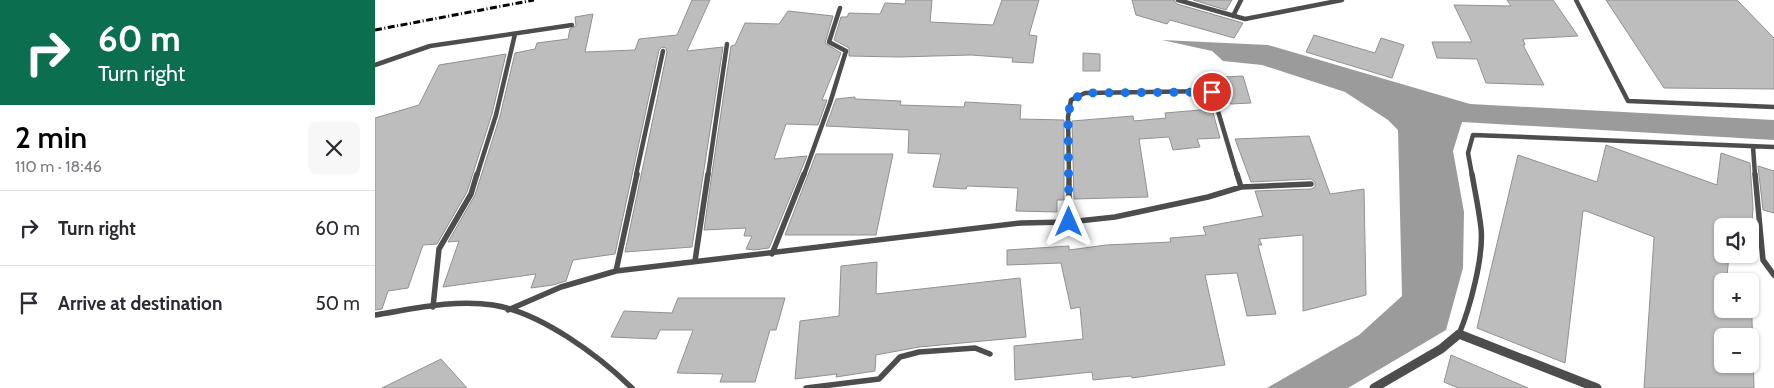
<!DOCTYPE html>
<meta charset="utf-8">
<style>
:root{--surface:#fff;--page:#f7f7f7;--text:#2b2b33;--muted:#7c7c81;--line:#e1e1e2;--accent:#000}
body{margin:0;font-family:Cabin,sans-serif;background:var(--page);color:var(--text);height:100vh;display:flex;flex-direction:column;font-size:19px;white-space:nowrap}
*{box-sizing:border-box;margin:0}
p{font-size:16px;color:var(--muted)}
.icon{flex:none;width:28px;height:28px;fill:none;stroke:currentColor;stroke-width:2;stroke-linecap:round;stroke-linejoin:round}
.map{position:relative;flex:1;overflow:hidden}
.side{display:flex;flex-direction:column;background:var(--surface);width:375px}
.side>*{flex:none}
.hud{background:#0b6e4f;color:#fff;overflow:hidden}
.tools{position:absolute;left:1339px;top:218px;display:grid;gap:10px}
.tools a{display:grid;place-items:center;width:45px;height:45px;border-radius:8px;background:var(--surface);box-shadow:0 1px 4px #0004;font-size:25px}
.pin{position:absolute;display:grid;place-items:center;width:42px;height:42px;color:#fff;margin:-21px;border:2px solid #fff;border-radius:50%;box-shadow:0 1px 5px #0007}
.me{position:absolute;width:55px;margin:-28px;rotate:0deg;stroke-linejoin:round;filter:drop-shadow(0 0 4px #0008)}
.turn{display:flex;align-items:center;gap:18px;height:105px;padding:0 15px;font-size:22px}
.turn .icon{width:65px;height:65px;stroke-width:2.5}
.turn b{display:block;font-size:35px;line-height:42px}
.round{display:grid;place-items:center;flex:none;width:52px;height:52px;border-radius:8px;background:var(--page)}
.overview{display:flex;align-items:center;justify-content:space-between;height:85px;padding:0 15px}
h1{font-size:30px;font-weight:600;line-height:38px;color:var(--accent)}
ul{padding:0;list-style:none}
li{display:flex;align-items:center;gap:15px;height:75px;padding:0 15px;border-top:1px solid var(--line)}
li div{flex:1}
li b{display:block;font-size:19px}
li em{font-style:normal}
main{display:flex;flex:1;min-height:0}
.map>svg:first-child{display:block}
.water{fill:#9b9b9b}
.building{fill:#bdbdbd;stroke:#919191;fill-rule:evenodd}
.lines{fill:none;stroke-linecap:round;stroke-linejoin:round}
.minor-far1{stroke:#4d4d4d;stroke-width:4.5}
.minor{stroke:#4d4d4d;stroke-width:5.5}
.tertiary{stroke:#4d4d4d;stroke-width:9}
.rail{stroke:#000;stroke-width:3;stroke-dasharray:7 2.5 1 2.5;stroke-linecap:butt}
.route{stroke:#1a73e8;stroke-width:9;stroke-dasharray:0 16.2}
</style>
<main>
<section class="side">
<div class="hud">
<div class="turn"><svg class="icon" aria-label="right" viewBox="0 0 24 24"><path d="M7 20v-9h11M14 6l5 5-5 5"/></svg><div><b>60 m</b>Turn right</div></div>
</div>
<div class="overview"><div><h1>2 min</h1><p>110 m · 18:46</p></div><a class="round"><svg class="icon" aria-label="close" viewBox="0 0 24 24"><path d="M6 6l12 12M18 6L6 18"/></svg></a></div>
<ul>
<li><svg class="icon" aria-label="right" viewBox="0 0 24 24"><path d="M7 20v-9h11M14 6l5 5-5 5"/></svg><div><b>Turn right</b></div><em>60 m</em></li>
<li><svg class="icon" aria-label="arrive" viewBox="0 0 24 24"><path d="M6 21V4h12l-3 4 3 4H6"/></svg><div><b>Arrive at destination</b></div><em>50 m</em></li>
</ul>
</section>
<div class="map">
<svg width="1399" height="388" viewBox="0 0 1399 388">
<rect width="100%" height="100%" fill="#fff"/>
<path class="water" d="M787,40L893,45L1095,104L1399,120V140L1087,122L1078,151L1089,212L1088,268L1071,330L973,388H892L984,335L1027,296L1023,130L1013,120L970,92L887,65L848,61L837,51Z"/>
<path class="building" d="M317,0H335L312,51L348,47L317,247L250,252L292,52L291,48L287,47L284,50L240,254L198,260L191,281L178,285L156,288L161,274L68,287L84,241L73,242L100,195L125,116L140,53L160,49L162,43L193,39L195,29L201,26L200,17L218,14L210,52L260,50L264,39L302,35Z
M531,0H557L555,22L618,25L627,0H664L654,35L662,36L658,63L637,62L638,58L596,55L524,57L474,56V48L459,40L466,17H472L474,13L505,14L510,3L530,4Z
M757,0H799L802,4L868,23L859,38L795,20L792,24L761,15Z
M818,0H857L851,10Z
M1132,0H1178L1203,36L1148,39L1150,45H1148L1169,85L1111,83L1102,59L1062,58L1057,42H1097L1079,5L1136,6Z
M1231,0H1362L1399,38V89L1289,88Z
M413,11L458,16L450,43L466,53L447,100H452L443,125L411,124L399,159L432,156L394,248L379,250L371,249L377,236H369L371,228L329,230L337,173L356,46L360,45L370,23L404,24Z
M939,35L1000,53L1006,38L1029,45L1017,78L931,52Z
M708,53L725,54V71H708Z
M131,54L117,114L92,192L62,244L48,245L33,288L13,291L7,309L0,310V118L44,105L64,65Z
M868,76L876,103L855,104L848,77Z
M480,97V99L526,101L525,105L589,107L590,102L646,105L645,119L689,120V200H682V212L641,211L643,188L592,186L591,189L558,187L566,154L533,153L534,130L451,126L461,99Z
M837,109L845,138L822,139L825,147L798,150L794,137L764,139L773,197L699,199L697,121L758,116L759,121L791,118L790,113Z
M934,136L955,194L989,189L991,295L928,311V235L884,239L887,245H883L901,314L872,316L862,273L830,275L850,365L757,378L756,376L718,380L717,372L640,380L639,346L708,339L705,307L696,309L686,263L632,265V250L694,246V250L731,245L796,242L795,238L831,235L828,227L888,216L880,191L936,189L940,187V182L936,179L876,182L860,139Z
M1231,145L1342,185L1346,153L1375,163L1378,208L1376,238L1375,226H1348V254H1354L1352,277L1363,281H1348V309H1375L1376,286L1379,388H1269L1279,237L1211,211H1208L1190,363L1102,328L1143,155L1222,182ZM1348,336H1375V364H1348Z
M441,154H518L501,235H410Z
M1383,166L1399,171V213L1388,210Z
M502,262L501,294L645,278L651,337L544,347L501,355L500,371L461,377L462,374L420,379L425,321L464,316L466,266Z
M303,298H410L401,330H395L380,382H345L348,374L302,373L318,330H285L281,339L236,337L249,311L297,313Z
M1076,355L1153,388H1083L1069,382Z
M66,359L92,388H7Z"/>
<g class="lines">
<path class="minor-far1" d="M803,0L870,19L967,0
M1201,0L1253,101L1399,107
M858,16L866,0
M0,65L55,46L197,25
M1378,147L1380,175
M102,175L121,115L140,34
M261,175L288,51
M333,175L352,44
M429,175L455,103L471,51L454,42L465,8
M694,175L693,117L696,100L710,93L837,91L862,175
M1097,175L1093,153L1098,135L1399,147"/>
<path class="minor" d="M694,174V222
M862,174L866,187
M1380,174L1388,260L1399,275
M397,254L429,174
M320,261L333,174
M241,271L262,174
M58,307L64,249L96,194L102,174
M133,310L186,287L241,271L646,223L694,222L740,217L833,197L866,187L936,184
M0,315C38,309 79,299 118,305C165,312 223,355 257,388
M1084,334C1095,308 1109,256 1106,228C1104,210 1100,192 1097,174
M431,388L504,379L525,357L544,352L600,348L615,354"/>
<path class="tertiary" d="M999,388L1066,349L1084,334L1222,388"/>
<path class="rail" d="M0,30L159,0"/>
</g>
<g class="lines">
<path class="route" d="M694,222L693,117L696,100L710,93L837,92"/>
</g>
</svg>
<div class="tools">
<a><svg class="icon" aria-label="sound" viewBox="0 0 24 24"><path d="M4 9h4l5-4v14l-5-4H4zM17 9q2 3 0 6"/></svg></a>
<a>+</a>
<a>−</a>
</div>
<div class="pin" style="left:837px;top:92px;background:#d93025"><svg class="icon" aria-label="arrive" viewBox="0 0 24 24"><path d="M6 21V4h12l-3 4 3 4H6"/></svg></div>
<svg class="me" style="left:694px;top:222px" viewBox="-20 -20 40 40"><path d="M0-17L14 15 0 8-14 15z" fill="#1a73e8" stroke="#fff" stroke-width="4"/></svg>
</div>
</main>
